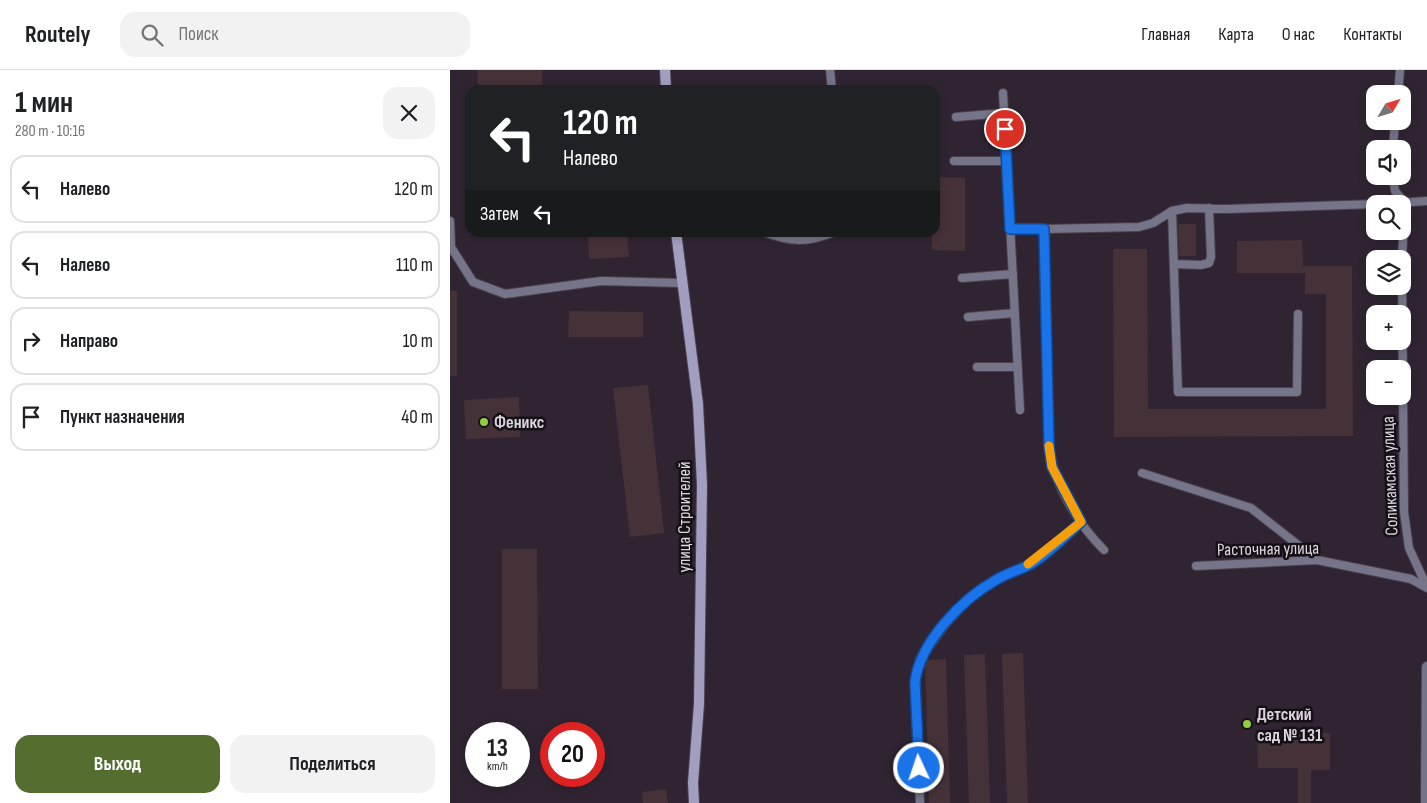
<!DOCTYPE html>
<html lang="ru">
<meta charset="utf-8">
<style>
:root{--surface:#fff;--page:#f2f2f2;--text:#202124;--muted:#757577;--line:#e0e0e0;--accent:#546e2f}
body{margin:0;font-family:"Sofia Sans Condensed",sans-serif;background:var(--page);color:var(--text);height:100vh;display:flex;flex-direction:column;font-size:19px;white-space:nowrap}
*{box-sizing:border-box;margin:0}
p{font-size:16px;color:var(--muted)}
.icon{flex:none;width:28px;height:28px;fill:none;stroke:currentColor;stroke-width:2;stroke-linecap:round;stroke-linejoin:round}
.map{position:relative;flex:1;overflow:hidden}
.side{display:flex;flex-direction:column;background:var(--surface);width:450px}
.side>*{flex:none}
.banner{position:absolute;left:15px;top:15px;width:475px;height:152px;border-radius:15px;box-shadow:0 2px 8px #0003;background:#202124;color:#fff;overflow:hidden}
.needle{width:32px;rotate:52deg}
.tools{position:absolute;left:916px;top:15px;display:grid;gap:10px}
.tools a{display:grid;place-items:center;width:45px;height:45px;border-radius:10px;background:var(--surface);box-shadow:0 2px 8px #0003;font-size:25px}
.speed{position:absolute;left:15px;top:652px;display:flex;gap:10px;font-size:25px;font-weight:700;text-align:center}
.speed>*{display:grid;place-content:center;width:65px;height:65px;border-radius:50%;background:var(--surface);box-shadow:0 2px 8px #0003;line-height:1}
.speed small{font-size:12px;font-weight:400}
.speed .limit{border:8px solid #d22;background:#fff;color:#111}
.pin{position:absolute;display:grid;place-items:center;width:42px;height:42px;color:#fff;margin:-21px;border:2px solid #fff;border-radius:50%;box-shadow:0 1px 5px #0007}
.me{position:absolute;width:55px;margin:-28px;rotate:357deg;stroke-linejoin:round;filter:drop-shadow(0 0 4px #0008)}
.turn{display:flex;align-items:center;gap:18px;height:105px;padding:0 15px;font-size:22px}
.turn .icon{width:65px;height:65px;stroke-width:2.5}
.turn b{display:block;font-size:35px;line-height:42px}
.then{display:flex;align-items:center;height:48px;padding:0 15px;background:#0003;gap:10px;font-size:19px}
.round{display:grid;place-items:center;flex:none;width:52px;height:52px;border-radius:15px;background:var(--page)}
.summary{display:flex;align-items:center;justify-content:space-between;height:85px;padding:0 15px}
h1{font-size:30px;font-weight:700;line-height:38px}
.action{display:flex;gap:10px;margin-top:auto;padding:10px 15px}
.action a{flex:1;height:58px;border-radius:15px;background:var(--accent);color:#fff;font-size:20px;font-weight:700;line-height:58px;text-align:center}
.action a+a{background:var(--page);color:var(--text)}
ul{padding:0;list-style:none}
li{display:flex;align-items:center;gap:15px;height:68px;margin:0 10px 8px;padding:0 5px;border:2px solid var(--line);border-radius:15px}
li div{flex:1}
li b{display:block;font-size:19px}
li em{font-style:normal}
header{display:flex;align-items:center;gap:30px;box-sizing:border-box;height:70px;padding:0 25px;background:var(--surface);border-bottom:1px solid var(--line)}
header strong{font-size:24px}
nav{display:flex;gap:28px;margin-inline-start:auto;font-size:18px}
.search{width:350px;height:45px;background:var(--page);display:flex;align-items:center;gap:12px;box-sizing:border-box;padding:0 18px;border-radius:15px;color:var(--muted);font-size:19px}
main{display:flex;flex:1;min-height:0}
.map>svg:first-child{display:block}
.building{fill:#453238}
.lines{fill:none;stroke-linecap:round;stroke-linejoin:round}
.lane-casing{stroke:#4c404d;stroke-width:10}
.street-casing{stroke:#4c404d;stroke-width:12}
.secondary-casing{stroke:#4c404d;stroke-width:12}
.lane{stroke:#767489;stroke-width:8}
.street{stroke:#767489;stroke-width:10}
.secondary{stroke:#a19ec0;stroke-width:10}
.route-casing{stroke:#114b97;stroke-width:12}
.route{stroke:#1a73e8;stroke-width:9}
.slow{stroke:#f59e0b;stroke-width:9}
.poi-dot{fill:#93cd3d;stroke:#150f16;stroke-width:2}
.labels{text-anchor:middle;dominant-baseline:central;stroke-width:5;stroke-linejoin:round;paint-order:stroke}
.poi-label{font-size:18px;font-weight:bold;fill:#dcd4dd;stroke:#150f16;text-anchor:start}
.street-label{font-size:18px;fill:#dcd4dd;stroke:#150f16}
</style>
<header>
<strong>Routely</strong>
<div class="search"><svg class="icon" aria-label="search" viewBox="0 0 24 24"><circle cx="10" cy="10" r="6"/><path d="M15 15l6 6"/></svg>Поиск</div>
<nav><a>Главная</a><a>Карта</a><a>О нас</a><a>Контакты</a></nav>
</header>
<main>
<section class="side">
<div class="summary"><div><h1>1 мин</h1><p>280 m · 10:16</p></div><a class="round"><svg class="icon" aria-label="close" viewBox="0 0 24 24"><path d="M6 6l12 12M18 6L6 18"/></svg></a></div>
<ul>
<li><svg class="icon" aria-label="left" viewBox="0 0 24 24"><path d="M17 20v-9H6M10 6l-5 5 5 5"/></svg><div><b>Налево</b></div><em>120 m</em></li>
<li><svg class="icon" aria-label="left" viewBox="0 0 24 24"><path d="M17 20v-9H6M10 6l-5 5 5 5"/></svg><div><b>Налево</b></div><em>110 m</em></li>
<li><svg class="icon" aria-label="right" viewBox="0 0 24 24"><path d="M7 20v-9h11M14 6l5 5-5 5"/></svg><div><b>Направо</b></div><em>10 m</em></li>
<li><svg class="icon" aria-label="arrive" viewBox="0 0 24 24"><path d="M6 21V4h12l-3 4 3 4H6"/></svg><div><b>Пункт назначения</b></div><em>40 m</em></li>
</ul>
<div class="action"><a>Выход</a><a>Поделиться</a></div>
</section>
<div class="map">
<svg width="977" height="733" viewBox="0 0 977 733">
<rect width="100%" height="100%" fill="#302432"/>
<path class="building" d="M27,0H92L93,20H28Z
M485,107L515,108V181L482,180V162H485Z
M728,154H746V186H729Z
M138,162H177L179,187L139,189Z
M852,170L853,196H902L903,366L664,367L663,179H697L698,339H876V224H855V203H787V171Z
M0,221H7V306H0Z
M119,241L193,242V267H118Z
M198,315L214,463L180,467L163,318Z
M69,327L70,367L16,369L14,330Z
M52,479H87L88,619H52Z
M573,583L578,733H557L552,584Z
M535,584L540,733H519L514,585Z
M496,589L500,733H479L475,590Z
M807,663H880V700H861V733H848V698H808Z
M216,719L218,733H193L192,722Z"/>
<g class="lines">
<defs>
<path id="lane" d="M380,0L382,20
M553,23L570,340
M948,24L950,0
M506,47L554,43
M943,79L945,51
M504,91H557
M943,106L945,121L955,133L952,189
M930,134L977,131
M0,151L1,177L23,212L55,224L151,211L231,213
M560,159H594
M314,162C340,172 357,173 384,162
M724,194L751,195L759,193L761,187L759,138
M952,200L954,442L959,478L977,517
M512,208L563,204
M848,244L847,322H728L722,141L737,138L777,139L925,134
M518,247L565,243
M527,297H567
M692,403L801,438L867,490
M654,480C627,453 604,415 599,377L594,159L689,157L703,153L722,141
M746,496L867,490L961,509L977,518
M470,733L465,611L470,589L497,552L520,528L544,510L581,494L631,453"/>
<path id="street" d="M976,733L977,597"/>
<path id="secondary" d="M215,0L216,20
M226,162L248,334L252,415L249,634L243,713L244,733"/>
</defs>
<use href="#lane" class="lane-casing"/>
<use href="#street" class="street-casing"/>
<use href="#secondary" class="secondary-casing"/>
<use href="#lane" class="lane"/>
<use href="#street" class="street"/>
<use href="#secondary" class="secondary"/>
</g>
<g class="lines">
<defs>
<path id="route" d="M469,698L465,612C470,572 512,529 546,510C557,503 570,500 581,494C599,483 615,466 631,452L602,397L599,377L594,159H560L555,59"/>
</defs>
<use href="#route" class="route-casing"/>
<use href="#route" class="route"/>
<path class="slow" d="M578,494L631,452L602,397L599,376"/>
</g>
<g class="poi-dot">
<circle cx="34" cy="352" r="5"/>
<circle cx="797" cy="654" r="5"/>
</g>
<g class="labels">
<g class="poi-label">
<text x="44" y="352">Феникс</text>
<text x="807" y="644">Детский<tspan x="807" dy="21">сад № 131</tspan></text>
</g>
<g class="street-label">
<text transform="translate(940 406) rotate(-92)">Соликамская улица</text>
<text transform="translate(234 447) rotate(-90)">улица Строителей</text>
<text transform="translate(818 479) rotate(-1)">Расточная улица</text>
</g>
</g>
</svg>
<div class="tools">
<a><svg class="needle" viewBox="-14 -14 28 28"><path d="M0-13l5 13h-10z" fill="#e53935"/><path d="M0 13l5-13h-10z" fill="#757577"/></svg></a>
<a><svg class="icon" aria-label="sound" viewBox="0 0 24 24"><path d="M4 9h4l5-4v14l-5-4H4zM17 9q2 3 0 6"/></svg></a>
<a><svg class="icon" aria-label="search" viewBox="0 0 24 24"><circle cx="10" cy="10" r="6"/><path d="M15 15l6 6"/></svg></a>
<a><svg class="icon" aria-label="layers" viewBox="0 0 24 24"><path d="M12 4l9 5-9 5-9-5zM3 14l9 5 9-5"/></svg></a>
<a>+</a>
<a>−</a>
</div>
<div class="speed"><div>13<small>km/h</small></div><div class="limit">20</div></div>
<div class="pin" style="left:555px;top:59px;background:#d93025"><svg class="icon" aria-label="arrive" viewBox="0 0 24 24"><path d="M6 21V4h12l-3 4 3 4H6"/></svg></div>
<svg class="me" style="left:469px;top:698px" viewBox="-20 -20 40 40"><circle r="17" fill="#1a73e8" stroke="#fff" stroke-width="3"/><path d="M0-11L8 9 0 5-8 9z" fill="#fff"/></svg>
<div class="banner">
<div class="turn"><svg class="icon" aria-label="left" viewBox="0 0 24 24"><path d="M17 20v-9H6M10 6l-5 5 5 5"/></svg><div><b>120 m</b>Налево</div></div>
<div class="then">Затем<svg class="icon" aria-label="left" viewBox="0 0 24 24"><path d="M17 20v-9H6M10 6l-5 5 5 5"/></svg></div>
</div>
</div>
</main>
